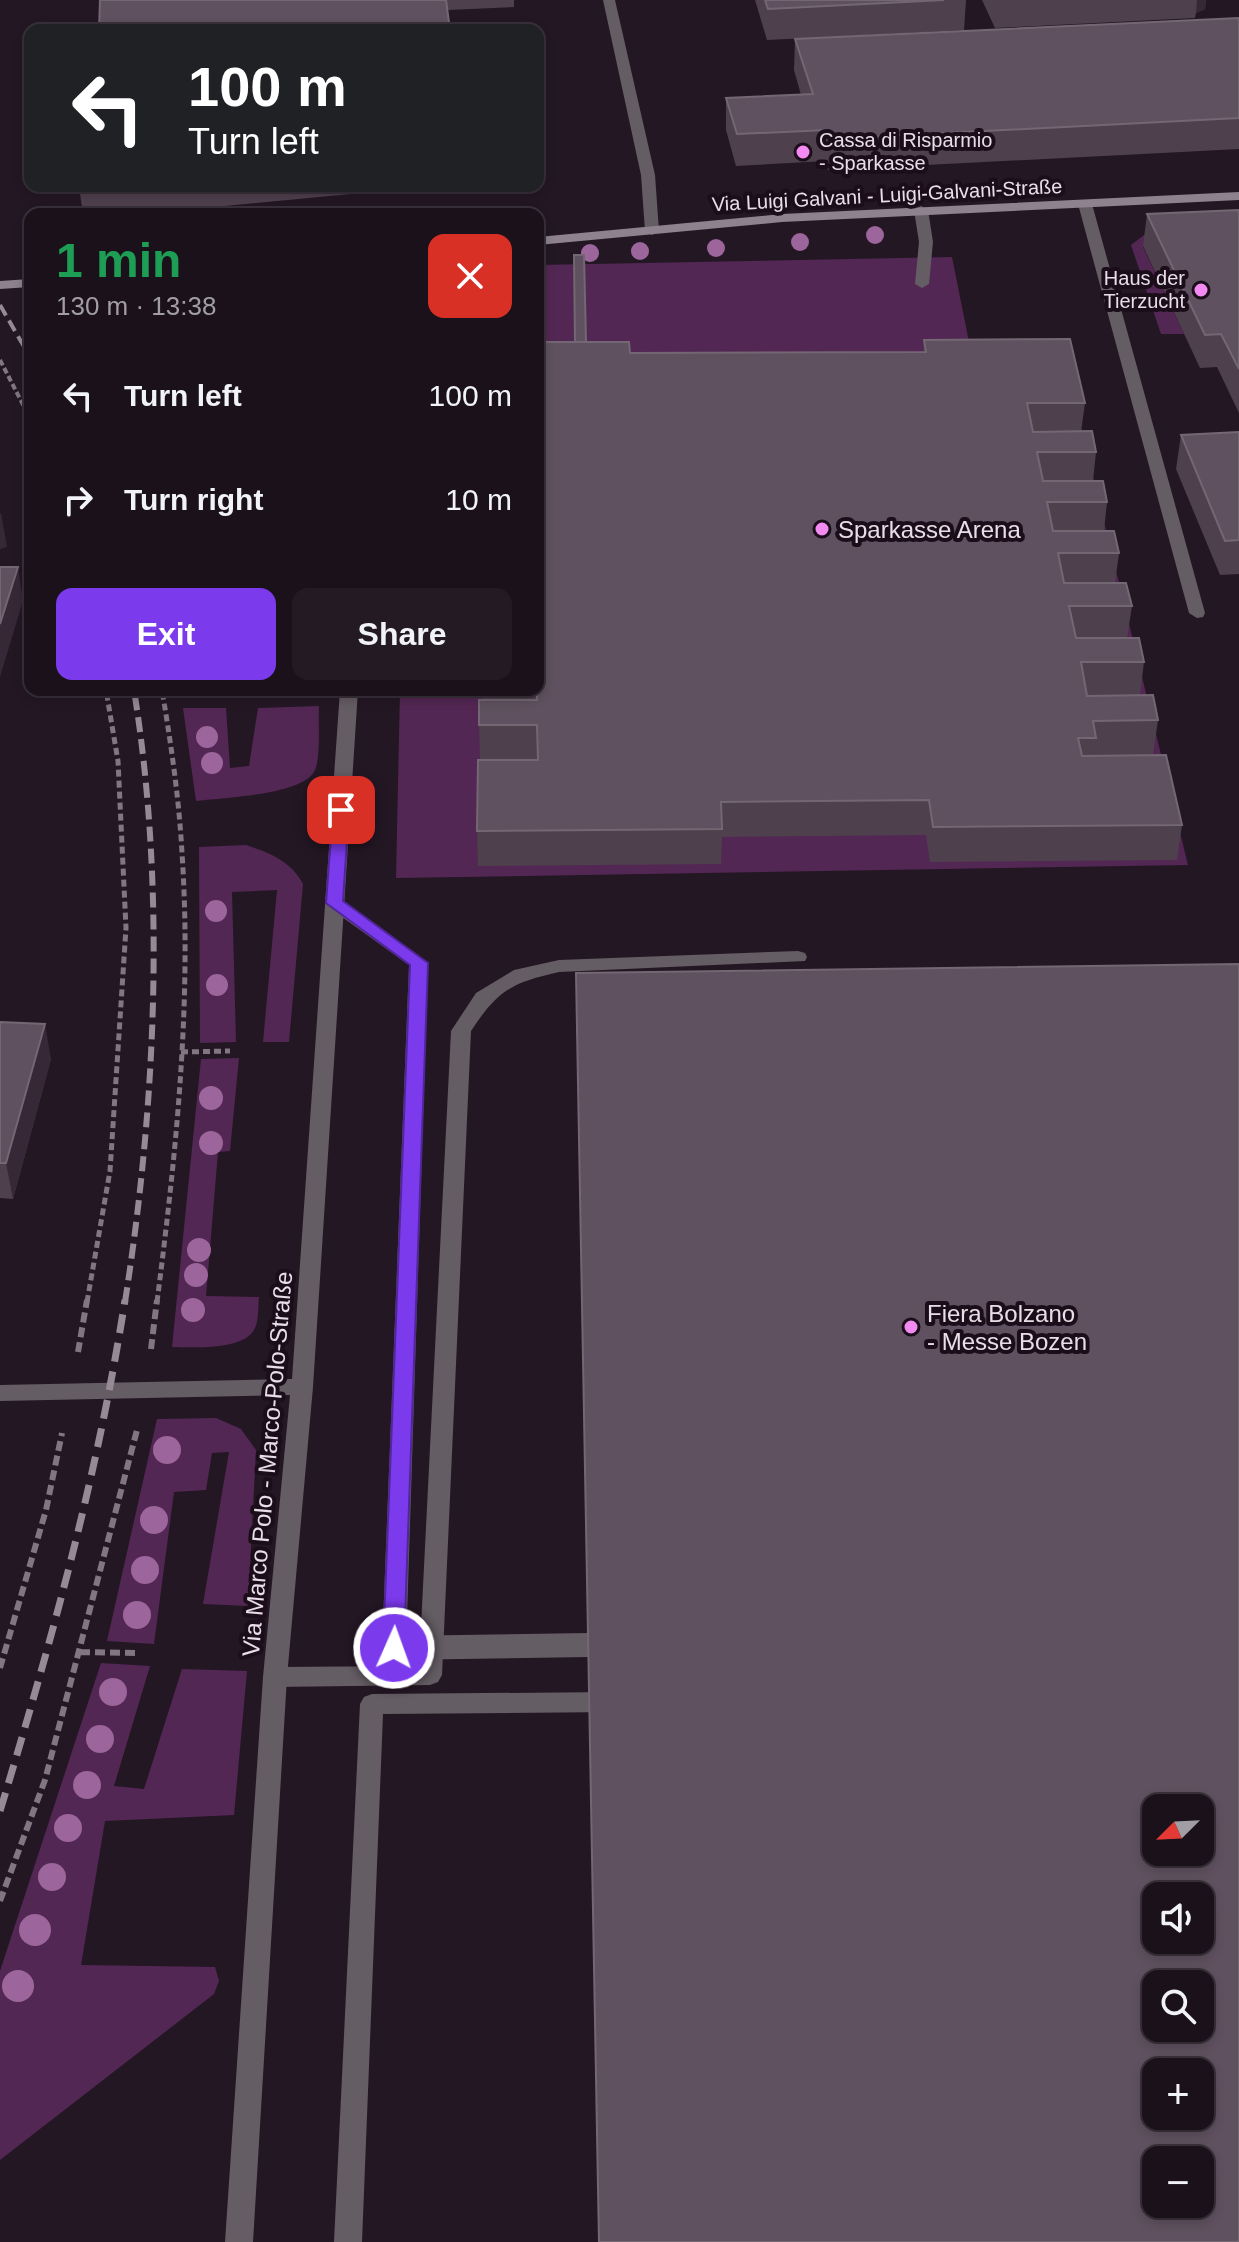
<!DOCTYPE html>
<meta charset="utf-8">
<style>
:root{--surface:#1b111b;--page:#241a24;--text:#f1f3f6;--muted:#a09da3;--line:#39313a;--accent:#7c3aed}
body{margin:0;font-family:Helvetica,sans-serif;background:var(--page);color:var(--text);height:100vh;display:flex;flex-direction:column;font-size:30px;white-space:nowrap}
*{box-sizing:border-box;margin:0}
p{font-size:26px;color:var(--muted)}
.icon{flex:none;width:44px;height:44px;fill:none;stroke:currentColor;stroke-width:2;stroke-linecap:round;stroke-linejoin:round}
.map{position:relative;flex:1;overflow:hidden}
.details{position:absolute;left:24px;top:208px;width:520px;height:488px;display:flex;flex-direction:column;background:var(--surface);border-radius:16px;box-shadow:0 4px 12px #0003,0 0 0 2px var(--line)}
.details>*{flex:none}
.banner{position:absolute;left:24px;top:24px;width:520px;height:168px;border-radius:16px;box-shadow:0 4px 12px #0003,0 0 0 2px var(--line);background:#202124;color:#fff;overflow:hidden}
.needle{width:52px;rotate:246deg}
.fabs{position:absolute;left:1142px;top:1794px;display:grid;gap:16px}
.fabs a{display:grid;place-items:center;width:72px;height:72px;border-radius:16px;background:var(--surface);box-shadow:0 4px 12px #0003,0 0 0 2px var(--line);font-size:40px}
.pin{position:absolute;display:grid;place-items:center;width:68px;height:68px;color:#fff;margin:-34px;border-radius:16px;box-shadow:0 4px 12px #0006}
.me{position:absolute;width:88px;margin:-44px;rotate:2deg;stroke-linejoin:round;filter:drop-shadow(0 0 6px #0008)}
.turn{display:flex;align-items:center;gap:28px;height:168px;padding:0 32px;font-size:36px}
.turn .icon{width:104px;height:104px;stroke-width:2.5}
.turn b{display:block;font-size:56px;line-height:68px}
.round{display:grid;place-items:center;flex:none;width:84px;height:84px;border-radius:16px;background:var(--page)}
.overview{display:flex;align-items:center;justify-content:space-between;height:136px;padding:0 32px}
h1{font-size:48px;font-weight:700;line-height:60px;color:#1e9e55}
.button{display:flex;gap:16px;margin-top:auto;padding:16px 32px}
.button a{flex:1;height:92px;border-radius:16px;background:var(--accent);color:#fff;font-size:32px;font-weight:700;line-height:92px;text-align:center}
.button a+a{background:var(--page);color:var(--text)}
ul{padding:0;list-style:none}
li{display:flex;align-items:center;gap:24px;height:104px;padding:0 32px}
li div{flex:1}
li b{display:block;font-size:30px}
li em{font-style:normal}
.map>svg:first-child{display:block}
.green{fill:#532753}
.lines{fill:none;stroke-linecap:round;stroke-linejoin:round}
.path-far2{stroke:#827681;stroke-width:4;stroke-dasharray:6 3;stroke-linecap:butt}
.path-far1{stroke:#827681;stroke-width:5;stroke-dasharray:7 4;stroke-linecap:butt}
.path{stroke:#827681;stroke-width:6;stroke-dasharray:10 5;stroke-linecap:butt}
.lane{fill:#645d64;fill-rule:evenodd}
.street{fill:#645d64;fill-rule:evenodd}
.secondary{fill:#8d828d;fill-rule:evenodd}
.rail-far2{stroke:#968a95;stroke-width:4;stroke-dasharray:12 6;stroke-linecap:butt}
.rail-far1{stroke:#968a95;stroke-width:6;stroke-dasharray:15 7;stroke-linecap:butt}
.rail{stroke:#968a95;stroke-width:7;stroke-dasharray:19 10;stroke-linecap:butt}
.lane-bridge{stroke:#645d64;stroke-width:24}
.tree{fill:#9c659b}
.wall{fill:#4f404e}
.shaded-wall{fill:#372837}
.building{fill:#5f515f;stroke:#746774;stroke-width:2;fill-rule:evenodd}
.route{fill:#7c3aed;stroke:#51269a;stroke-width:2}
.poi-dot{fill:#f38af2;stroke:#1b0e1a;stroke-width:3}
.labels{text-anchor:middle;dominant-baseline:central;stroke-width:8;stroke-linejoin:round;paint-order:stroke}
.far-poi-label{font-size:20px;fill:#e8dee7;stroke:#1b0e1a;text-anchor:start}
.far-street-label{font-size:20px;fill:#e8dee7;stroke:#1b0e1a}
.poi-label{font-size:24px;fill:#e8dee7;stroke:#1b0e1a;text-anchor:start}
.street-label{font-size:24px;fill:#e8dee7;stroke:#1b0e1a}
</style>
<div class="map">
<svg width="1239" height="2242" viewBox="0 0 1239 2242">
<rect width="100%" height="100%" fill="#241724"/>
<path class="green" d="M1152,229L1143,247L1184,334H1161L1131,245Z
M952,257L974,367L1066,366L1188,865L396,878L400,690H538V265Z
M319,706C318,723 321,755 315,770C305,795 221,798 196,801L183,708H226L230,768L249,766L258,708Z
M246,845C270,853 291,861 303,884L289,1042H263L277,890L232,892L236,1042L200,1043L199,847Z
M239,1058L230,1151L218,1152L206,1296L259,1297C258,1305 259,1320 255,1328C245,1351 193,1347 172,1347L201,1059Z
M216,1418L241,1429L256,1450L248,1606L203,1604L229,1452L212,1453L206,1490L174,1492L154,1644L107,1641L157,1419Z
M101,1663L150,1666L114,1786L144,1789L182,1669L247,1671L234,1815L105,1821L81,1965L215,1967L219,1981L214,1994L0,2160V1971Z"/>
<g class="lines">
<path class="path-far2" d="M0,360L30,418"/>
<path class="path-far1" d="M181,1052L230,1051
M87,1302L110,1171L126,928L118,761L106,690
M157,1302C176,1154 192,1003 182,853C179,798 171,744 162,690"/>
<path class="path" d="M151,1349L157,1300
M78,1352L87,1300
M80,1652L138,1653
M0,1668L46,1510L62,1433
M0,1901L45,1780L137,1430"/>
<path class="lane" d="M1085,200L1092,204L1205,613L1203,617L1197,618L1189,613L1078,204Z
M921,206L928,210L933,242L929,284L922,288L915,284L919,242L914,210Z
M335,897L428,963L406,1648L402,1655L394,1657L386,1655L382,1648L409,965L328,907L326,903L328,899Z
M798,951L805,953L807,957L805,961L559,972C511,983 498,990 471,1031L442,1675L438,1682L430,1685L275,1687L267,1684L263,1677L267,1670L275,1667L419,1666L451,1031L476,993L514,970L559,960Z
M615,1692L623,1695L627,1702L623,1709L615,1712L383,1714L362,2242H334L360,1704L364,1697L372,1694Z"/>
<path class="street" d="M603,0H615L655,175L659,231L652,235L645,231L641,175Z
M340,690H358L313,1387L287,1677L253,2242H225L263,1677L290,1395L0,1401V1385L292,1379Z"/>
<path class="secondary" d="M1239,192V200L782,222L538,245V237L782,214Z
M30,279V287L0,289V281Z"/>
<path class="rail-far2" d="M0,305L30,357"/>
<path class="rail-far1" d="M125,1302C156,1104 166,889 134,690"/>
<path class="rail" d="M0,1811C51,1643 98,1474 125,1300"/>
<path class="lane-bridge" d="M394,1648L589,1645"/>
</g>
<g class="tree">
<circle cx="875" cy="235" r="9"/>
<circle cx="800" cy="242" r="9"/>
<circle cx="716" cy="248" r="9"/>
<circle cx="640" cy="251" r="9"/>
<circle cx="590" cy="253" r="9"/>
<circle cx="207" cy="737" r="11"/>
<circle cx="212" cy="763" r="11"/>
<circle cx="216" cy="911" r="11"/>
<circle cx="217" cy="985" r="11"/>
<circle cx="211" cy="1098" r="12"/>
<circle cx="211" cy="1143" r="12"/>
<circle cx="199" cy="1250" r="12"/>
<circle cx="196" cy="1275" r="12"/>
<circle cx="193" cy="1310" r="12"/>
<circle cx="167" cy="1450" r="14"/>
<circle cx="154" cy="1520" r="14"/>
<circle cx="145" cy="1570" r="14"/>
<circle cx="137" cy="1615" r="14"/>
<circle cx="113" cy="1692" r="14"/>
<circle cx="100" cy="1739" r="14"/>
<circle cx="87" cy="1785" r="14"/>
<circle cx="68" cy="1828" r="14"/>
<circle cx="52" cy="1877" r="14"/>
<circle cx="35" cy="1930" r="16"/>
<circle cx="18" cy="1986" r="16"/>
</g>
<path class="wall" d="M100,0H514V7L448,10Z
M755,0H966L964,30L767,40Z
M982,0H1206L1205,9L1196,13L1195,18L995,28Z
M1239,18V149L828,170L826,161L736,166L726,130V98L801,95L794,70L795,39Z
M93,186H434L140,214H83L79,187Z
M1239,210V413L1217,367L1200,368L1143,246L1147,214Z
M924,340L1085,403L1081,432L1096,452L1093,481L1107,502L1104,531L1119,553L1115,583L1132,606L1127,638L1144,662L1140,695L1158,720L1153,755L1182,825L1177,860L930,862L926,835L722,837L721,864L478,866L477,831L480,760L479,725L482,700L481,690H538L575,342H586L630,353L923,352Z
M1239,432V574L1220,575L1176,469L1181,435Z
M0,1022L51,1059L13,1199L0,1198Z"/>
<path class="shaded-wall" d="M1197,0H1206L1205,9L1196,13Z
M1,513L7,547L0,549V514Z
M18,567L23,601L0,677V624Z
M45,1024L51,1059L13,1199L6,1163Z"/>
<path class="building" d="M100,0H446L450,30H99Z
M765,0H944L768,9Z
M1239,18V118L830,139L827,130L737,134L726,98L813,94L795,39Z
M1239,210V369L1221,334L1205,335L1147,214Z
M574,255H584L586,342H575Z
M1070,339L1085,403H1027L1033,432L1092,431L1096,452H1037L1043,481H1103L1107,502H1047L1053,531H1114L1119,553H1058L1064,583H1126L1132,606H1069L1076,638H1139L1144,662H1081L1087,696L1153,695L1158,720L1093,721L1096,738H1078L1082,756L1166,755L1182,825L933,827L929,800L721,802L722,829L477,831L478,760H538L537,725H479V700H537L538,342H629L630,353L926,352L924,340Z
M1239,432V540L1225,541L1181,435Z
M0,567H18L0,624Z
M1239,964V2242H599L576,973ZM1156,1808H1200V1852H1156ZM1156,1896H1200V1940H1156ZM1156,1984H1200V2028H1156ZM1156,2072H1200V2116H1156ZM1156,2160H1200V2204H1156Z
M0,1022L45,1024L6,1163H0Z"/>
<path class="route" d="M341,805L349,810L343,901L428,963L404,1648L401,1654L394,1656L386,1654L383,1648L410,965L326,903L333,810Z"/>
<g class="poi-dot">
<circle cx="803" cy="152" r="8"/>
<circle cx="1201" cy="290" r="8"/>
<circle cx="822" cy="529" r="8"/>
<circle cx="911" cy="1327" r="8"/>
</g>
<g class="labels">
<g class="far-poi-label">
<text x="819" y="140">Cassa di Risparmio<tspan x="819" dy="23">- Sparkasse</tspan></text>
<text x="1185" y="278" text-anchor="end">Haus der<tspan x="1185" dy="23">Tierzucht</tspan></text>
</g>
<g class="far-street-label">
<text transform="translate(887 195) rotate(-3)">Via Luigi Galvani - Luigi-Galvani-Straße</text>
</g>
<g class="poi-label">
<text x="838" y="529">Sparkasse Arena</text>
<text x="927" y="1313">Fiera Bolzano<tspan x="927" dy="28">- Messe Bozen</tspan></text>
</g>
<g class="street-label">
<text transform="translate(267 1464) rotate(-85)">Via Marco Polo - Marco-Polo-Straße</text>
</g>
</g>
</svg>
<div class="fabs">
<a><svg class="needle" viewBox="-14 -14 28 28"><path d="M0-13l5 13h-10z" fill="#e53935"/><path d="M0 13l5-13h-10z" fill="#a09da3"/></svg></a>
<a><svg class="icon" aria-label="sound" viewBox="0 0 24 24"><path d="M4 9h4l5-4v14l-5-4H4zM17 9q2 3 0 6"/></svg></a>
<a><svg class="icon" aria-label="search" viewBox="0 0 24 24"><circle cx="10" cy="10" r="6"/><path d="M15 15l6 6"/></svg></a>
<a>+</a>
<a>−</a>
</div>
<div class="pin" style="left:341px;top:810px;background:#d93025"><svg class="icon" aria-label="arrive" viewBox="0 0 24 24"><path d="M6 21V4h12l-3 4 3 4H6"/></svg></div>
<svg class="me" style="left:394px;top:1648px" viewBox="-20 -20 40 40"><circle r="17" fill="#7c3aed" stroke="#fff" stroke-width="3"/><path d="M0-11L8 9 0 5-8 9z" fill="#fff"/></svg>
<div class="banner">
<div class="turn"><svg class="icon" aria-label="left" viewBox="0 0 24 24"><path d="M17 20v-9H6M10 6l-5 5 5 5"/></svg><div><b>100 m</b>Turn left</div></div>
</div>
<section class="details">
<div class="overview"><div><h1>1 min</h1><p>130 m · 13:38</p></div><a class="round" style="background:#d93025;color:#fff"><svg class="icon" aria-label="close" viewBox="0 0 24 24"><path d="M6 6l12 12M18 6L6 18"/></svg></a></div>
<ul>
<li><svg class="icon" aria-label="left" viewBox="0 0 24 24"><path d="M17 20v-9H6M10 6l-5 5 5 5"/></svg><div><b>Turn left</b></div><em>100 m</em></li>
<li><svg class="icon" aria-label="right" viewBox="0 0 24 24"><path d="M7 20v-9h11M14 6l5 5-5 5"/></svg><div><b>Turn right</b></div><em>10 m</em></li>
</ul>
<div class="button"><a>Exit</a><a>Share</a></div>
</section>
</div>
